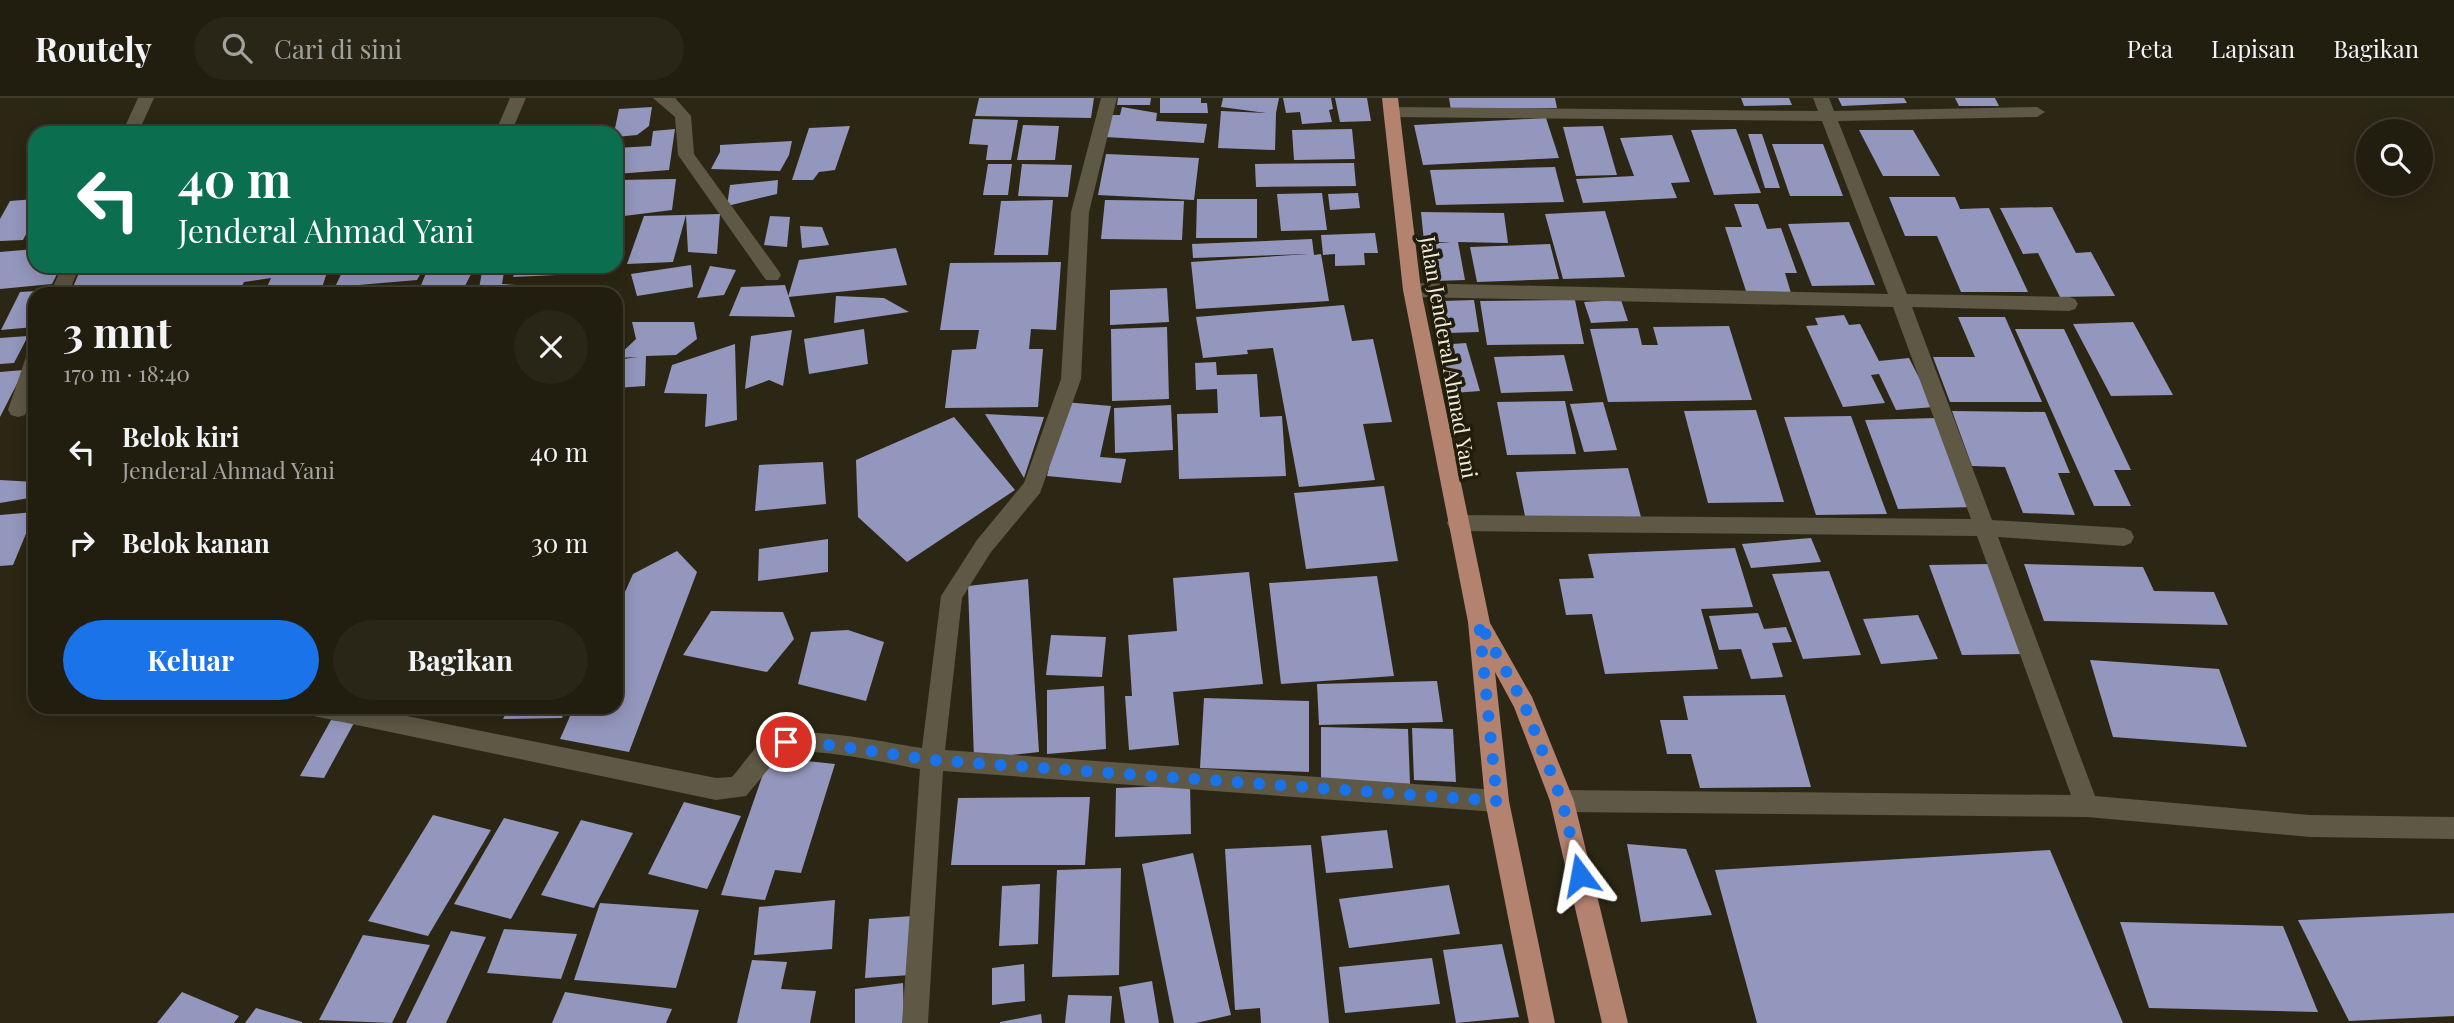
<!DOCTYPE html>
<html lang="id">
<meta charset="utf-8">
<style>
:root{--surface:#211d0f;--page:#292618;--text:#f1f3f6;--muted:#a2a29e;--line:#3e3b2f;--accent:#1a73e8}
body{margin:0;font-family:"Playfair Display",serif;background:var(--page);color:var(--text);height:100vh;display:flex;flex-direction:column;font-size:26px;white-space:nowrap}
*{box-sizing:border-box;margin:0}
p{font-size:23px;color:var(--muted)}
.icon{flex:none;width:38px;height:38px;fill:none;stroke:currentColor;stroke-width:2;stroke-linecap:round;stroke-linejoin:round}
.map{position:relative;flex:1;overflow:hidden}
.sheet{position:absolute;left:28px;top:189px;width:595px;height:427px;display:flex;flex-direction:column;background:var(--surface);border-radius:21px;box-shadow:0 4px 18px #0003,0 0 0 2px var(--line)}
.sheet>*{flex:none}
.hud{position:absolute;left:28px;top:28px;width:595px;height:147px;border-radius:21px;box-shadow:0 4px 18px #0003,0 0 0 2px var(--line);background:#0b6e4f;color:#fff;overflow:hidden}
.tools{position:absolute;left:2356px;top:21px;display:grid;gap:14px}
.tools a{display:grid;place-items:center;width:77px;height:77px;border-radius:50%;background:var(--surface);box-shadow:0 4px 18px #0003,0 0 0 2px var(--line);font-size:35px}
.pin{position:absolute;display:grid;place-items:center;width:60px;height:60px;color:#fff;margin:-30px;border:4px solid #fff;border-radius:50%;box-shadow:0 2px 7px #0007}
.me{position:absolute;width:77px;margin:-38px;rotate:347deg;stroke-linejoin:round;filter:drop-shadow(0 0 5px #0008)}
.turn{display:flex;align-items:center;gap:24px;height:147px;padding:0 35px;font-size:32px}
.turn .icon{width:91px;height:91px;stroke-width:2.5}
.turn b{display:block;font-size:49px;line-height:60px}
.round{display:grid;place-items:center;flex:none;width:74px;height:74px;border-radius:37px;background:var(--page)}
.headline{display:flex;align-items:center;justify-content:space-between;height:119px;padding:0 35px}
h1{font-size:42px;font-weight:700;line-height:52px}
.cta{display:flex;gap:14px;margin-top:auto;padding:14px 35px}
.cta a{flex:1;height:80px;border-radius:42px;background:var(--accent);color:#fff;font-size:28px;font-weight:700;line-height:80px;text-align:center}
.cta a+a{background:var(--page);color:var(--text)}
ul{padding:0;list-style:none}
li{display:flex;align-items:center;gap:21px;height:91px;padding:0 35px}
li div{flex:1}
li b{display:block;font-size:26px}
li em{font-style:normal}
header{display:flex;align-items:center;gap:42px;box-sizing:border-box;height:98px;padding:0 35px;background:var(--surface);border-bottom:2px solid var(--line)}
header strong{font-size:33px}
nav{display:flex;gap:38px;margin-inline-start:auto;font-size:24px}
.search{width:490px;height:63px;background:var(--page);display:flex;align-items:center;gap:18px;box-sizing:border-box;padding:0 24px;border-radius:38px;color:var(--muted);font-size:26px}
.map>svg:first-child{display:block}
.building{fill:#9497bd}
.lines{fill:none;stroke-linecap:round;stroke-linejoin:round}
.minor{fill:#5e5844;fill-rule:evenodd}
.major{fill:#b48370;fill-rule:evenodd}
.route{stroke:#1a73e8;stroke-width:12;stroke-dasharray:0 21.6}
.labels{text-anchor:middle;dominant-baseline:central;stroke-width:7;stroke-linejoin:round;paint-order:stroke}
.street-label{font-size:21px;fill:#efece0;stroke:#221d0b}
</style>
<header>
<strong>Routely</strong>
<div class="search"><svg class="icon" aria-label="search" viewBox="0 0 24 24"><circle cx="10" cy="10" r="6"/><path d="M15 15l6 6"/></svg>Cari di sini</div>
<nav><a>Peta</a><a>Lapisan</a><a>Bagikan</a></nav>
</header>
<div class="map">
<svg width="2454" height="925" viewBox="0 0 2454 925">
<rect width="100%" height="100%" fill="#2c2714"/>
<path class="building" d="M979,0H1094L1091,20L975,18Z
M1118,0H1151L1150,7H1117Z
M1160,0H1201V5H1207L1208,15H1160Z
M1223,0H1279L1276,15L1275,52L1218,50L1221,13L1266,15L1221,9Z
M1283,0H1331L1333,11L1329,12L1332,24L1302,26L1300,14L1286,15Z
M1335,0H1367L1371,23L1340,24Z
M1449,0H1555L1557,10L1451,12Z
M1741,0H1789L1792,7L1744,8Z
M1838,0H1904L1907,5L1842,8Z
M1955,0H1995L1999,8H1959Z
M652,9L649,28L637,37L616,39L614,35L619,11Z
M1122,9L1157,15L1156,23L1207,26L1204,45L1106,39L1112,17H1120Z
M1546,20L1559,60L1423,67L1414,27Z
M973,21L1018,22L1011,62H986L988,47L969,46Z
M1023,27L1059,28L1055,62H1017Z
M850,28L835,72L819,74L813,82H792L809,30Z
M1603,28L1617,77L1576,78L1563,29Z
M675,31L669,72L616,76V50L651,48L653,33Z
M1352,31L1355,61L1294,62L1292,32Z
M1736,31L1761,95L1714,97L1691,32Z
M1859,32H1913L1940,78H1883Z
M1748,36H1762L1780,90H1765Z
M1672,37L1690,84L1671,85L1677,100L1583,105L1576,81L1634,78L1620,40Z
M792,43L789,57L780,73L711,71L720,54V47Z
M1772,46H1823L1843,98H1790Z
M1106,56L1199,60L1194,102L1098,97Z
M1354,65L1356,88L1256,89L1255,66Z
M988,66H1012L1008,97H983Z
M1022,66L1072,67L1068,99L1018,98Z
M1555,69L1564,104L1436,107L1430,72Z
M676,81L672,112L616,119V82Z
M778,82L777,96L727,108L730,87Z
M1322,95L1327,132L1281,133L1277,96Z
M1358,95L1360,110L1330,112L1328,96Z
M1889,99H1955L1960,111L1989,110L2028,194H1961L1937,138H1905Z
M35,101V119L23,142L0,143V121L10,103Z
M1197,101H1257V140H1196Z
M1053,102L1048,157H994L1001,103Z
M1105,102L1184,103L1182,142L1101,141Z
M1734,106H1758L1767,131L1781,130L1797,175H1785L1791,195L1747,196L1725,129H1742Z
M2052,109L2076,155L2091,154L2115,198L2060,199L2038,155L2023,156L2000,110Z
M1605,113L1625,179L1563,181L1545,116Z
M1421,114L1504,115L1508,145L1458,144L1465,182L1435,183L1427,146L1451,144H1424Z
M720,116L717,156L688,154L686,117L673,164L627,166L644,118Z
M770,118L790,119L787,149L764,147Z
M1849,124L1875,187L1812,188L1788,126Z
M616,126L623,145L616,159Z
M800,128L822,129L829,147L802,150Z
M1375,135L1378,155H1364L1365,167L1335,168V156L1323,157L1321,137Z
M1312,141L1314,157L1321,156L1329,203L1196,211L1191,164L1308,156L1193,160L1192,146Z
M1550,146L1559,181L1477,184L1470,149Z
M896,150L907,187L788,199L799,162Z
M35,151V168H61L52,186L0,191V154Z
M1061,164L1056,232L1031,231L1029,251H1043L1038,309L945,310L952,252L976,251L979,232H940L950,165Z
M691,167L693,189L637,198L631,176Z
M82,168H343V170L328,171L320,196H264L271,180L244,184L238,196H70Z
M345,168H425L417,182L335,189Z
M429,168H475L462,194L419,192Z
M483,168H505L502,186L534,188L531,196H478Z
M517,168H563L557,177L513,179Z
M710,168L736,172L724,197L697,200Z
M785,187L795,219L729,218L741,189Z
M1167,190L1169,224L1110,227V192Z
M53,192L51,196H35L34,229L1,232L20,194Z
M836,198L884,200L909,214L834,225Z
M1474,202L1479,234L1448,235L1444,203Z
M1575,202L1584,246L1487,247L1480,203Z
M1621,202L1628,223L1591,225L1584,204Z
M1344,207L1352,243L1373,241L1392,324L1363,326L1375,382L1299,389L1273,250L1247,252L1248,256L1203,260L1196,219Z
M1844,217L1849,227L1860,226L1879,263L1909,260L1934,309L1896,312L1879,276L1871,277L1885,305L1843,309L1806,228L1818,227L1815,220Z
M1958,219H2005L2042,304H1950L1933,259H1975Z
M632,224H694L697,241L676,257L646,258L645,288L616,290V262L638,259L616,260L636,241Z
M2133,224L2173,297L2111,298L2073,226Z
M1729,228L1752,302L1608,304L1590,231L1638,230L1642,247H1658L1653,229Z
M1167,229L1169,301L1112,303L1111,231Z
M864,231L868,266L809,276L804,241Z
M2015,231H2064L2131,372H2114L2131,408H2094Z
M792,232L783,288L769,282L745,291L751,238Z
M28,238L14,265L0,266V240Z
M1466,245L1480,293L1453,295L1440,247Z
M735,246L737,322L705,329L707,296L664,295L672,267Z
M1564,257L1573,293L1501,295L1494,259Z
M1216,264L1217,277L1257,276L1260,319L1282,318L1286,378L1179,381L1177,316L1218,315L1217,291L1196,292L1195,265Z
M24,272L0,319V274Z
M1565,303L1576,356L1507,357L1497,304Z
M1064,304L1111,308L1100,359L1126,361L1121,385L1047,378Z
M1603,304L1617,352L1584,354L1570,306Z
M1171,307L1173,352L1115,355L1114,310Z
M1756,312L1784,404L1708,405L1684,313Z
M1952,313L2045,314L2070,375H2058L2075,417L2023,415L2005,369L1972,368Z
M985,316L1044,319L1024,380Z
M1851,318L1887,416L1816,417L1784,319Z
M954,319L1015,392L907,464L858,419L856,362Z
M1936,320L1973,409L1898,411L1865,322Z
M823,364L826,406L755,413L759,367Z
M1628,370L1641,419L1526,423L1516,374Z
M0,382L35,384V399L0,405Z
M1384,388L1398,463L1306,471L1294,395Z
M35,414L13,467L0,468V417Z
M1811,440L1821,464L1751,470L1742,446Z
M828,441V474L758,483L759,451Z
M1735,450L1753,509L1701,511L1718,571L1605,576L1592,516L1566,517L1559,481L1594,480L1588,456Z
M677,453L697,474L629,654L560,641L574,609H616V514L633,476Z
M1990,466L2025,556L1962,557L1929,467Z
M2024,466L2143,469L2154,493L2214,494L2228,527L2044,523Z
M1829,473L1861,557L1803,561L1772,476Z
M1249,474L1263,586L1173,594L1179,647L1129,652L1125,598H1132L1128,537L1177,533L1173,480Z
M1377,478L1394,578L1281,586L1269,485Z
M1028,481L1039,654L974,661L968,488Z
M711,513L783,514L794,541L767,574L683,557Z
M1758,515L1764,531L1786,529L1792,544L1772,545L1783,579L1751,581L1741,551L1719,552L1709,518Z
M1918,517L1938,561L1881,566L1863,521Z
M848,532L884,544L866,603L798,586L811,534Z
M1051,537L1106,539L1102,579L1046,577Z
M2090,562L2219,571L2247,649L2113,639Z
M1437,583L1443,624L1319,627L1317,586Z
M1104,588L1106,651L1047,656V592Z
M1785,597L1811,689L1700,690L1691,656H1667L1660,622H1688L1683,598Z
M1204,600L1309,603V674L1200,670Z
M430,609H496L493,616H426Z
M509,609H566L562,620L503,621Z
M331,622L354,625L324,680L300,678Z
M1321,629L1408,631L1410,686L1321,683Z
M1412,630L1453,631L1456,684L1414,682Z
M769,659L835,666L801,775L775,772L765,802L721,797Z
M1190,687L1191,736L1115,739L1116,690Z
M1090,699L1085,767H951L958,700Z
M684,704L741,718L707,791L648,776Z
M433,717L491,732L428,838L368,823Z
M504,720L559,734L511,821L454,806Z
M581,722L633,735L594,810L541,797Z
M1387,732L1393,770L1326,775L1321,738Z
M1627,746L1686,751L1712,817L1641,824Z
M1311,747L1329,925H1261L1260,910L1235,912L1225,751Z
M2050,752L2123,925H1757L1715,772Z
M1193,755L1231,917L1196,925H1174L1142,766Z
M1121,770L1119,877L1052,879L1057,772Z
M1040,786L1038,846L999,848L1002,788Z
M1449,787L1460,836L1349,850L1339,801Z
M835,802L832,851L754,857L759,809Z
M600,805L699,812L676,890L574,882Z
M2454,815V918L2349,923L2298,822Z
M913,818L911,877L865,880L869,821Z
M2120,824L2283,828L2318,914L2149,910Z
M504,831L577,836L561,881L487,875Z
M451,833L486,839L446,925H406Z
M363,837L430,847L392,925L319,922Z
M1502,846L1519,919L1456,925L1443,852Z
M1432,860L1440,906L1345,915L1339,869Z
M752,862L787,864L781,891L816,893L810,925H737Z
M1024,866L1025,903L992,907V870Z
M1152,883L1159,925H1125L1119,889Z
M903,885L904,925H855V891Z
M182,894L239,918L234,925H157Z
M565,894L672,911L666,925H552Z
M1068,897L1112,898L1110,925H1065Z
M256,910L302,924V925H245Z
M1041,916L1042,925H1000V924Z"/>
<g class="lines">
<path class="minor" d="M138,0H154L138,35H122Z
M510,0H526L511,35H495Z
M653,0H675L691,18L694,56L778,172L781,177L778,182H766L678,57L675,19Z
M1101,0H1117L1089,114L1081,281L1040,395L991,454L962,500L945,652L1497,692L1505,695L1509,703L1505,711L1497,714L943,673L928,925H902L920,671C890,666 806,647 781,656L746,698L716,702L304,616L301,609H362L716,680L732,679C742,668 752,651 765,642C791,623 888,645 922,650L941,498L977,442L1024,385L1061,281L1071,114Z
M1813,0H1829L1834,13L2037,9L2045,14L2037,19L1838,23L1907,196L2069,199L2075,201L2078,206L2075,211L2069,213L1912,209L1992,422L2124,430L2131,433L2134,439L2131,445L2124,448L1998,439L2095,698L2310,717L2454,719V741L2310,739L2087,719L1562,714L1554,711L1550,703L1554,695L1562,692L2071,697L1977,438L1457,433L1450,431L1447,425L1450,419L1457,417L1971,421L1893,209L1412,199L1406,197L1403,192L1406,187L1412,185L1888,196L1822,23L1391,19L1383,14L1391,9L1818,13Z
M62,168H80L68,196H50Z
M35,252V289L25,317L18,319L11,317L8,312L26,259L28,254Z"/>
<path class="major" d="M1382,0H1398L1421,192L1490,525L1532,599L1574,703L1628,925H1602L1550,703L1514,609L1495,574L1509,703L1555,925H1529L1485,703L1468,524L1403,192Z"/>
</g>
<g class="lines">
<path class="route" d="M786,644L816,645L932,662L1497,703L1479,524L1524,606L1562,703L1580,777"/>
</g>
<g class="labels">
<g class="street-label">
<text transform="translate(1450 259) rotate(80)">Jalan Jenderal Ahmad Yani</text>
</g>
</g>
</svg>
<div class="tools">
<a><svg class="icon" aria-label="search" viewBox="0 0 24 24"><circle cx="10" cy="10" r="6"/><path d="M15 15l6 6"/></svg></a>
</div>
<div class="pin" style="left:786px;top:644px;background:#d93025"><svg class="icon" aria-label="arrive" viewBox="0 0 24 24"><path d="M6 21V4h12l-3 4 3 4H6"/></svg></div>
<svg class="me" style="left:1580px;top:777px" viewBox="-20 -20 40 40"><path d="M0-17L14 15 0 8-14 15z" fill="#1a73e8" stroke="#fff" stroke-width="4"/></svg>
<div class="hud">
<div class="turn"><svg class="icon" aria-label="left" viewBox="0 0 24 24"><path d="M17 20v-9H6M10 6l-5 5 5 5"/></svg><div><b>40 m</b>Jenderal Ahmad Yani</div></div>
</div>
<section class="sheet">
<div class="headline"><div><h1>3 mnt</h1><p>170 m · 18:40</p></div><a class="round"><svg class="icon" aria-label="close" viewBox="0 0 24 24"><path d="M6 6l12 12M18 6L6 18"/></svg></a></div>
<ul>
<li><svg class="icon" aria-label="left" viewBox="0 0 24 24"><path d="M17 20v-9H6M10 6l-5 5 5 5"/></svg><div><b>Belok kiri</b><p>Jenderal Ahmad Yani</p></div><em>40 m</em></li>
<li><svg class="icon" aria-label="right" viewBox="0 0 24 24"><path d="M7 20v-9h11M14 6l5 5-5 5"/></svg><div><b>Belok kanan</b></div><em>30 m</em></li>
</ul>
<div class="cta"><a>Keluar</a><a>Bagikan</a></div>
</section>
</div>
